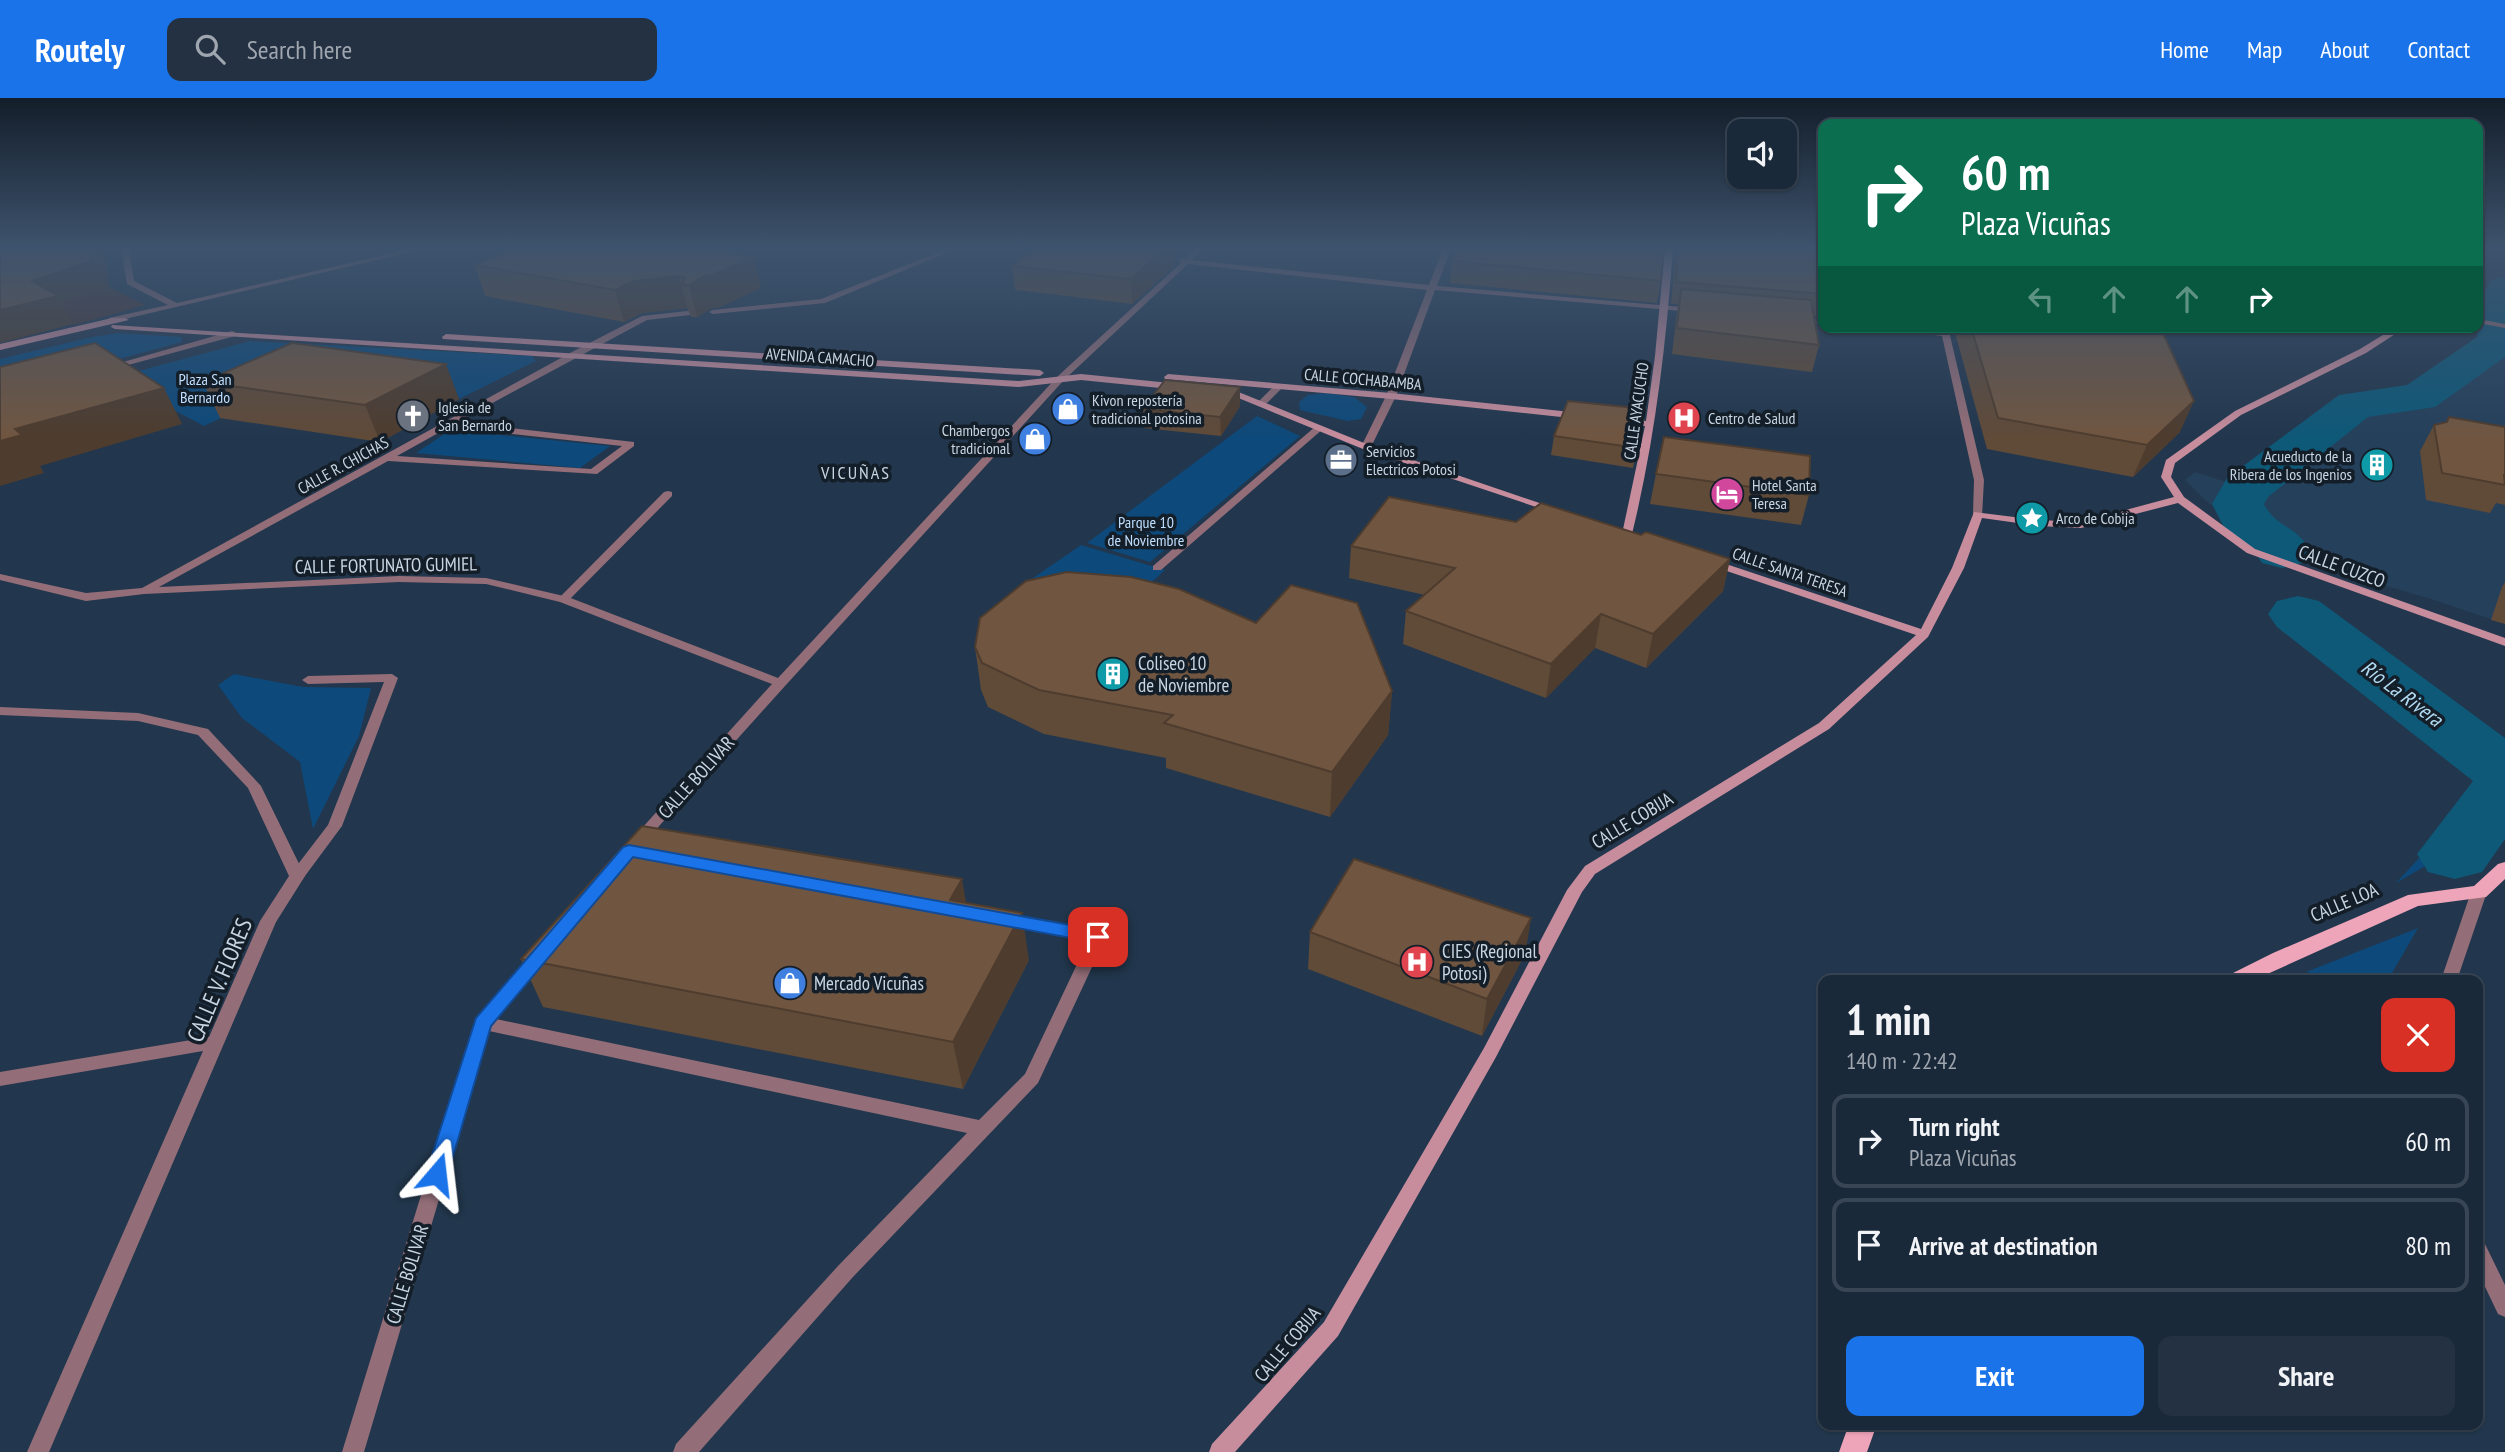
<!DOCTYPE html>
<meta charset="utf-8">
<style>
:root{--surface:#1a293a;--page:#233142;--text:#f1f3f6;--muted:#9fa6af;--line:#384554;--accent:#1a73e8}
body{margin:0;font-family:"PT Sans Narrow",sans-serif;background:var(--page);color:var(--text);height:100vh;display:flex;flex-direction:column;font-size:26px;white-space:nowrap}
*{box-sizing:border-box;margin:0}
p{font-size:23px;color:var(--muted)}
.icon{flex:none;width:38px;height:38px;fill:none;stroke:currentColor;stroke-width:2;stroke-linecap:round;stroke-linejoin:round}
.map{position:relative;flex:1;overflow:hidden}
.panel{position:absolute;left:1818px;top:877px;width:665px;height:455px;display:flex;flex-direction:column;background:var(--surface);border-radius:14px;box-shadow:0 2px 5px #0004,0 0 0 2px var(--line)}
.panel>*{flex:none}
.hud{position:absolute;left:1818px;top:21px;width:665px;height:214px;border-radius:14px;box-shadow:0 2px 5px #0004,0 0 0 2px var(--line);background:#0b6e4f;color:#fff;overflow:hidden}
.tools{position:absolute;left:1727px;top:21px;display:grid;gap:14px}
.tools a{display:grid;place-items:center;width:70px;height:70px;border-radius:14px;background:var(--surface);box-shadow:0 2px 5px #0004,0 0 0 2px var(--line);font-size:35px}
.pin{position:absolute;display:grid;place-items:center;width:60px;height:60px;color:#fff;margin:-30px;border-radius:14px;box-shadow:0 4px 10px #0006}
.me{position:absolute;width:77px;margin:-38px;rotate:17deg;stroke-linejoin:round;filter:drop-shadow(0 0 5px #0008)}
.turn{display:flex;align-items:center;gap:24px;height:147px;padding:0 28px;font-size:32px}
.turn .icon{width:91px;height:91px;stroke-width:2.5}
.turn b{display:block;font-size:49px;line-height:60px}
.lanes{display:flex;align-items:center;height:66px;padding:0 28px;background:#0003;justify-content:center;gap:35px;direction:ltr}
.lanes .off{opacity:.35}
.round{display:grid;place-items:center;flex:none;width:74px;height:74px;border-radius:14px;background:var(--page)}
.overview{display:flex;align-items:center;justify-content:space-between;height:119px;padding:0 28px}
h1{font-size:42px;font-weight:700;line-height:52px}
.cta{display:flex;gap:14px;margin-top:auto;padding:14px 28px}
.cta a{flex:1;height:80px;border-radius:14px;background:var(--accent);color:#fff;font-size:28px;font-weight:700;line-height:80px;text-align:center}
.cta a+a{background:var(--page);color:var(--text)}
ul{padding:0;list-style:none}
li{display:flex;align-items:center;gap:21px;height:94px;margin:0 14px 10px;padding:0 14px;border:4px solid var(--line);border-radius:14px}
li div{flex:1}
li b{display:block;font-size:26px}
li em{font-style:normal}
header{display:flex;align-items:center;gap:42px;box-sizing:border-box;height:98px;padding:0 35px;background:var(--accent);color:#fff}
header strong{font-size:33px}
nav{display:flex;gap:38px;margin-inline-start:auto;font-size:24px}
.search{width:490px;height:63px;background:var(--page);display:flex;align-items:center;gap:18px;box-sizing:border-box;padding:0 24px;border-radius:14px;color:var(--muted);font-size:26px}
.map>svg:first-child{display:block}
.built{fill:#25405b}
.education{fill:#4c3734}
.green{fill:#0d497a}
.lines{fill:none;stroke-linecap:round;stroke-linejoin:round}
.river{fill:#0e5878;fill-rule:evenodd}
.lane{fill:#936e78;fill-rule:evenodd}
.street{fill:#936e78;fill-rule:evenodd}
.secondary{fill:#c78d9d;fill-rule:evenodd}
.primary{fill:#efa5b9;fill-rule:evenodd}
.wall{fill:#604a38}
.shaded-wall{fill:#4e3c2e}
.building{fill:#705641;stroke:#4e3c2e;stroke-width:2}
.route{fill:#1a73e8;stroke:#114b97;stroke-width:2}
.labels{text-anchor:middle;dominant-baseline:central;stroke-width:7;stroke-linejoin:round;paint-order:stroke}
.far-street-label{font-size:16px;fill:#c8d6e3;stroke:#141e28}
.far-park-label{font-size:16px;fill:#c0dfff;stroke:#141e28}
.far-poi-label{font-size:16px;fill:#c8d6e3;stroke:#141e28;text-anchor:start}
.far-neighbourhood-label{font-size:18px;letter-spacing:2px;fill:#c8d6e3;stroke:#141e28}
.street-label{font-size:19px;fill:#c8d6e3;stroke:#141e28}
.poi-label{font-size:19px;fill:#c8d6e3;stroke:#141e28;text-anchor:start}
.water-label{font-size:21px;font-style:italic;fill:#b1daf2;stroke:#141e28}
.near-street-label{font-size:23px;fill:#c8d6e3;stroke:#141e28}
</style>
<header>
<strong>Routely</strong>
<div class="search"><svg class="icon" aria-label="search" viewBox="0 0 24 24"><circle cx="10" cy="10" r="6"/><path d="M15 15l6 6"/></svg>Search here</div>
<nav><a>Home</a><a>Map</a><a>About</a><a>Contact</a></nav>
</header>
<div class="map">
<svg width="2505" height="1354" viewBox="0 0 2505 1354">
<rect width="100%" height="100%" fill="#22374d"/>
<path class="built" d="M2505,233V526L2431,501L2277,456L2205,402L2185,382L2195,374L2251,392L2363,310L2420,302L2502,245Z"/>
<path class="education" d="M104,150L109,189L145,207L74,227L28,198Z"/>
<path class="green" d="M118,235L182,239V244L15,289L0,285V261L92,239Z
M250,243L532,258L536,263L459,301L307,279L204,328L113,280Z
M1325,295L1354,299L1367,309L1361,321L1348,323L1300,312L1299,304L1308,297Z
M1257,318L1300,338L1150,464L1087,445Z
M450,332L610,348L580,370L416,355Z
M1081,447L1165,472L1123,510L1033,480Z
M234,576L303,589L371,590L359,638L313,731L300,664L242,620L218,587Z
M2505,661V722L2396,785L2454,722L2483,677Z
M2418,830L2388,882H2342L2306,874Z"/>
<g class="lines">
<path class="river" d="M2505,178V259L2435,309L2368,319L2268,399L2264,406C2275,429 2298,428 2310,453L2302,465L2282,470L2262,465L2256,456L2229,439L2212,406L2227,380L2339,297L2407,287L2477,239L2486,190L2491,182Z
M2298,498L2319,503L2505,640V741L2482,774L2455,781L2428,774L2417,756L2473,683L2277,529L2268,516L2277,503Z"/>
<path class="lane" d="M232,233L235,234V238L106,273L102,270Z
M1316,328L1324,330L1161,472H1153V468Z
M668,393L672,394V398L568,503H560V499L664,394Z
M392,576L398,580L342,728L302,782H292L289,778L292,774L328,727L384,584L308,586L302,582L308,578Z"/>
<path class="street" d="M121,150H129L134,183L177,205L414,150H428L112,224H109V220L168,207L127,186Z
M949,150H959L825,205L713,216L709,214L713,212L821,201Z
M1196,150H1204L1192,162L1429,187L1443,150H1451L1437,188L1694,210L1698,212L1694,214L1435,192L1396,298L1371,349L1366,352L1361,349L1386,298L1427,192L1188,166L1064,282L785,588L643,746H633L631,743L633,740L772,586L560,504L486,486L399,484L144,496L86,503L0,482V476L86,495L142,490L570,255L642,218L687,213H690V217L647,222L457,324L634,344V348L597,376L388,363L159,489L399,478L486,480L568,499L778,580L1058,278L1181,165L1179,161H1185ZM449,329L622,348L591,371L397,358Z
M1798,220L1824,222V226L1795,224L1794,222Z
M2478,221L2505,226V230L2478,225Z
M1875,229L1941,233L1940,229H1948L1984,382L1982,418H1974L1973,416L1974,382L1942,238Z
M1275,287L1283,289L1264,308H1258V304Z
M0,609L138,615L208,631L261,688L305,778L276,824L49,1354H27L203,953L0,988V974L209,939L260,823L289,778L248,690L198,637L138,623L0,617Z
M2479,789L2484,790L2487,794L2457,882H2441L2471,794L2474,790Z
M1005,816L1098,833L1104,835L1106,839L1038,985L852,1180L699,1354H673L676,1346L838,1168L967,1035L489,933L364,1354H342L474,925L532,856H544L546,860L496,921L979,1022L1025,976L1088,843L999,826L997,822L999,818Z
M2478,1143L2485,1146L2505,1187V1219L2498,1216L2478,1174Z"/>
<path class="secondary" d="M1665,150H1673C1666,247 1655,342 1632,436L1627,439L1622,436L1645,328L1625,326L1620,323L1625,320L1646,323L1655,258Z
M112,220H125L129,222L0,252V246Z
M112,227L1019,283L1081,276L1180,286L1185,289L1180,292L1081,282L1019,289L115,231L111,229Z
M2396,229H2406L2366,255L2241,317L2175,365L2171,379L2184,399L2255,451L2505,540V548L2247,455L2178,405L2081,430L2039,428L1982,420L1964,470L1928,539L1829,631L1595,776L1582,794L1496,959L1338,1238L1235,1354H1209L1212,1346L1324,1224L1484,950L1567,792L1585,768L1819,625L1916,537L1706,466V462H1714L1921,531L1952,470L1974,414L2039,422L2081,424L2174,399L2161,379L2166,362L2235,313L2360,251Z
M446,236L1040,272L1044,275L1040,278L443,241L442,239Z
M1168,276L1391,295L1580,315L1585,318L1580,321L1391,301L1165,281L1164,279Z
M1221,290L1236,293L1369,347L1560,412L1559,414H1551L1363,351L1231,297L1218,295V291Z"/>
<path class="primary" d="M2505,764V781L2486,799L2418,808L2254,882H2226L2229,877L2273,855L2408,797L2474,788L2498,766Z
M1849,1326H1877L1867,1354H1839Z"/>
</g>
<path class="wall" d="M518,150L761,190L720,209L712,210L697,219H691L688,211L687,210L642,215L624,224L485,198L475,167Z
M1037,150H1174L1175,167L1132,206L1015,192L1012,168Z
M1676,150H1818L1824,179V209L1821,219L1814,218L1819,247L1812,274L1672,256L1678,206H1671Z
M1452,163L1661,183L1657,205L1450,185Z
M1959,229H2130L2180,334L2133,379L1987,351L1956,238Z
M203,284L459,301L380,344L220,320Z
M1240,308L1221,338L1144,330L1143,311Z
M1645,311L1633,370L1551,357L1554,338Z
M2434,327L2505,329V407L2496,405L2490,415L2426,402L2420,353Z
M1656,376L1809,397L1801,427L1650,406Z
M1516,424L1641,437L1730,461L1723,493L1646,570L1595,550L1546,600L1403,546L1406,513L1425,497L1349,480L1351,448Z
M2505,484V526L2491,522L2502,489Z
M975,549L1392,593L1388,637L1330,719L1166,670V660L1044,636L988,609L981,592Z
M966,805L1029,862L963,991L543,909L521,861Z
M1531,820L1525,856L1482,938L1308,871L1310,834Z"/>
<path class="shaded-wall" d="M91,150H104L105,191L62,205L73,226L0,245V212L32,183Z
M1166,150H1174L1175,167L1132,206L1131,181Z
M754,159L761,190L720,209L712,210L697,219L689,187L704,178Z
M679,178L687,210L642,215L624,224L615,192L633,183Z
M446,266L459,301L380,344L365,307Z
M1240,289V308L1221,338L1220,319Z
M164,290L182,326L40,368L44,375L0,388V343L15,331Z
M2194,303L2180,334L2133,379L2147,347Z
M1730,461L1723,493L1646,570L1653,536Z
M1601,516L1595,550L1546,600L1551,566Z
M1392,593L1388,637L1330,719L1332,674Z
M962,781L970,828L950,802Z
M1022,815L1029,862L963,991L953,944Z
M1531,820L1525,856L1482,938L1487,901Z"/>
<path class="building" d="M0,150H91V163L32,183L58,198L0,212Z
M518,150H700L754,159L712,177L704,178L689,187H683L684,179L679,178L633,183L615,192L475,167Z
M1037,150H1166L1131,181L1012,168Z
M1456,150H1664L1661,183L1452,163Z
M1678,150H1818L1824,179V196L1676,184Z
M1681,191L1811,202L1819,247L1677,230Z
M1971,229H2130L2162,233L2194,303L2147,347L1998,320Z
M95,245L164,290L15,331L22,337L0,343V269Z
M292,245L446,266L365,307L203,284Z
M1165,282L1240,289L1220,319L1143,311Z
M1568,303L1645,311L1637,350L1554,338Z
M2449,319L2505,329V377H2504L2505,387L2442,375L2434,327L2447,324Z
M1664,339L1810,358L1809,397L1656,376Z
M1389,399L1516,424L1541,405L1641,437L1646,434L1730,461L1653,536L1601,516L1551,566L1406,513L1455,470L1351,448Z
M1067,474L1131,479L1179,491L1256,525L1291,487L1357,505L1392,593L1332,674L1164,625L1173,617L1039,592L982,565L975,549L980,520L1026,483Z
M642,728L962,781L950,802L1022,815L953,944L521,861Z
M1354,761L1531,820L1487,901L1310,834Z"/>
<linearGradient id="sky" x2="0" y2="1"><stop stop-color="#131e2a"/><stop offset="0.44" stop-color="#3e536d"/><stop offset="1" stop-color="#3e536d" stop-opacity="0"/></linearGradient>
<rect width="2505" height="340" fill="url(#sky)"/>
<path class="route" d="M629,747L1098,832L1105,834L1107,839L1105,843L1098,845L633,759L491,928L448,1076L445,1083L437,1086L429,1083L426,1076L476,920L623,749Z"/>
<defs>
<symbol id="shop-disc" viewBox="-11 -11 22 22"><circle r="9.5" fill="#3f7fe0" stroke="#141e28"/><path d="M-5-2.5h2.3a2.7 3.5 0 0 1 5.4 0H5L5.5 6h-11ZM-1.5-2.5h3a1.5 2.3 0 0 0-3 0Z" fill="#fff"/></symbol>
<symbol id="church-disc" viewBox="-11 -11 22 22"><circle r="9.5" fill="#6b7280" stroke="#141e28"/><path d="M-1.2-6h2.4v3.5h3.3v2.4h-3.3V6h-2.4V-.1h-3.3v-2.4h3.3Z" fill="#fff"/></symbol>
<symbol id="hospital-disc" viewBox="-11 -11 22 22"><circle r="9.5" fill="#e0444e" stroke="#141e28"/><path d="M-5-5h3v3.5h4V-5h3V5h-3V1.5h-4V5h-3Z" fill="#fff"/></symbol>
<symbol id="office-disc" viewBox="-11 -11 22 22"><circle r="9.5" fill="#5c6f8a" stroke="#141e28"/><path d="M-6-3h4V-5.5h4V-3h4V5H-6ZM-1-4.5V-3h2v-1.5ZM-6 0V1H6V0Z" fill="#fff"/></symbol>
<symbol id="building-disc" viewBox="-11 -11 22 22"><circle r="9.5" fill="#0f9aa8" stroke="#141e28"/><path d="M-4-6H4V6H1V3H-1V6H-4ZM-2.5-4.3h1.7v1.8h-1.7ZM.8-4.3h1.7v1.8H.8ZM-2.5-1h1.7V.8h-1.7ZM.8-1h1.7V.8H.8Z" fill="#fff"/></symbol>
<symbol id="hotel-disc" viewBox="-11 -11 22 22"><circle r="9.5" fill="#d1479c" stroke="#141e28"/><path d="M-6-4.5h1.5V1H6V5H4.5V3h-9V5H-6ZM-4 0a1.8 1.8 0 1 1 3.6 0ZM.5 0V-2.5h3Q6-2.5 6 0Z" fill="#fff"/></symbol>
<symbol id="sight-disc" viewBox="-11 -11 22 22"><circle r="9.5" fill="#0f9aa8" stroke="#141e28"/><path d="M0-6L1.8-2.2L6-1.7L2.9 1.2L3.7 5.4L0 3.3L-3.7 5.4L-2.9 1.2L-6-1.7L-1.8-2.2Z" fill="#fff"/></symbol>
</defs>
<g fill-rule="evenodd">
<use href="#shop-disc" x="1049" y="292" width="38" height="38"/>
<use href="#church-disc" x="394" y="299" width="38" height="38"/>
<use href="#hospital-disc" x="1665" y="301" width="38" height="38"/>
<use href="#shop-disc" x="1016" y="322" width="38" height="38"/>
<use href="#office-disc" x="1322" y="343" width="38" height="38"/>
<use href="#building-disc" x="2358" y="348" width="38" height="38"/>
<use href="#hotel-disc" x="1708" y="377" width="38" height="38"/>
<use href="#sight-disc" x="2013" y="401" width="38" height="38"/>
<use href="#building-disc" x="1094" y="557" width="38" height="38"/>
<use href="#hospital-disc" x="1398" y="845" width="38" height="38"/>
<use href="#shop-disc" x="771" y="866" width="38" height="38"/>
</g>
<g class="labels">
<g class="far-street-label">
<text transform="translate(820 259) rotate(4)">AVENIDA CAMACHO</text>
<text transform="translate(1363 281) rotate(5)">CALLE COCHABAMBA</text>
<text transform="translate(1636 313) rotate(-82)">CALLE AYACUCHO</text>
<text transform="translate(343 367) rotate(-29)">CALLE R. CHICHAS</text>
<text transform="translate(1790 474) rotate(19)">CALLE SANTA TERESA</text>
</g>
<g class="far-park-label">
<text x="205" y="281">Plaza San<tspan x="205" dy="18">Bernardo</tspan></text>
<text x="1146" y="424">Parque 10<tspan x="1146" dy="18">de Noviembre</tspan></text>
</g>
<g class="far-poi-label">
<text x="1092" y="302">Kivon repostería<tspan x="1092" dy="18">tradicional potosina</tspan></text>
<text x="438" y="309">Iglesia de<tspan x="438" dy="18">San Bernardo</tspan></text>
<text x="1708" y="320">Centro de Salud</text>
<text x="1010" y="332" text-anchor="end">Chambergos<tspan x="1010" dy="18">tradicional</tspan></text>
<text x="1366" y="353">Servicios<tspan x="1366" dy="18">Electricos Potosi</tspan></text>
<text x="2352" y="358" text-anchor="end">Acueducto de la<tspan x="2352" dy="18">Ribera de los Ingenios</tspan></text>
<text x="1752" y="387">Hotel Santa<tspan x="1752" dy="18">Teresa</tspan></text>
<text x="2056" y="420">Arco de Cobija</text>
</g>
<g class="far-neighbourhood-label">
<text x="856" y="374">VICUÑAS</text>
</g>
<g class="street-label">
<text transform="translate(386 467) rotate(-1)">CALLE FORTUNATO GUMIEL</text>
<text transform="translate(2342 468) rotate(20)">CALLE CUZCO</text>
<text transform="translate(696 679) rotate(-48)">CALLE BOLIVAR</text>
<text transform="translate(1632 722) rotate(-31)">CALLE COBIJA</text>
<text transform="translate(2344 804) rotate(-23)">CALLE LOA</text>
<text transform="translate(407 1176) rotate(-73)">CALLE BOLIVAR</text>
<text transform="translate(1287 1246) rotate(-50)">CALLE COBIJA</text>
</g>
<g class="poi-label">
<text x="1138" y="565">Coliseo 10<tspan x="1138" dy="22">de Noviembre</tspan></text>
<text x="1442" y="853">CIES (Regional<tspan x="1442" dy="22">Potosi)</tspan></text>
<text x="814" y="885">Mercado Vicuñas</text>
</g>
<g class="water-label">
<text transform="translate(2402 595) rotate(37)">Río La Rivera</text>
</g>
<g class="near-street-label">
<text transform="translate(219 882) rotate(-67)">CALLE V. FLORES</text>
</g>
</g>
</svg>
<div class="tools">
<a><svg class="icon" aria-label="sound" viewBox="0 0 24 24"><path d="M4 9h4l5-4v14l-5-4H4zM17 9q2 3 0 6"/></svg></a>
</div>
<div class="pin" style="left:1098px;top:839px;background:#d93025"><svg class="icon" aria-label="arrive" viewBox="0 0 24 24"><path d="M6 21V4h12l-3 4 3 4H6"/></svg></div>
<svg class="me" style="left:437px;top:1076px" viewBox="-20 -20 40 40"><path d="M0-17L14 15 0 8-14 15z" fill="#1a73e8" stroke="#fff" stroke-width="4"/></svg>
<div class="hud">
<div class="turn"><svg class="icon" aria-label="right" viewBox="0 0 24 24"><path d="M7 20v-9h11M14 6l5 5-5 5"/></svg><div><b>60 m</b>Plaza Vicuñas</div></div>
<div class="lanes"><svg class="icon off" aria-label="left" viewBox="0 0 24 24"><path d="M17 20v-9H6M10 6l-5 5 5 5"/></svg><svg class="icon off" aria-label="ahead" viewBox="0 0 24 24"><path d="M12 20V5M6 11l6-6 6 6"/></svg><svg class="icon off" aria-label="ahead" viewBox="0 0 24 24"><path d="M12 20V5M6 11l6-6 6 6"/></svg><svg class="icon" aria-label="right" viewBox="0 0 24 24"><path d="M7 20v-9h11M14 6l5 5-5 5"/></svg></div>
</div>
<section class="panel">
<div class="overview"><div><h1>1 min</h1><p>140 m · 22:42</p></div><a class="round" style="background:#d93025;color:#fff"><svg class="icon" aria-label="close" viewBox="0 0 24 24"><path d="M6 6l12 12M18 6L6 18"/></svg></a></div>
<ul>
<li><svg class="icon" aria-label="right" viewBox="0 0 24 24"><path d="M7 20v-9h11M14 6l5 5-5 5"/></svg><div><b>Turn right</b><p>Plaza Vicuñas</p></div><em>60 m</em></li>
<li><svg class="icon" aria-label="arrive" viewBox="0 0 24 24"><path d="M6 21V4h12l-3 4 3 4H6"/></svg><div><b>Arrive at destination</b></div><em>80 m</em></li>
</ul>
<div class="cta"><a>Exit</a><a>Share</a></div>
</section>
</div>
